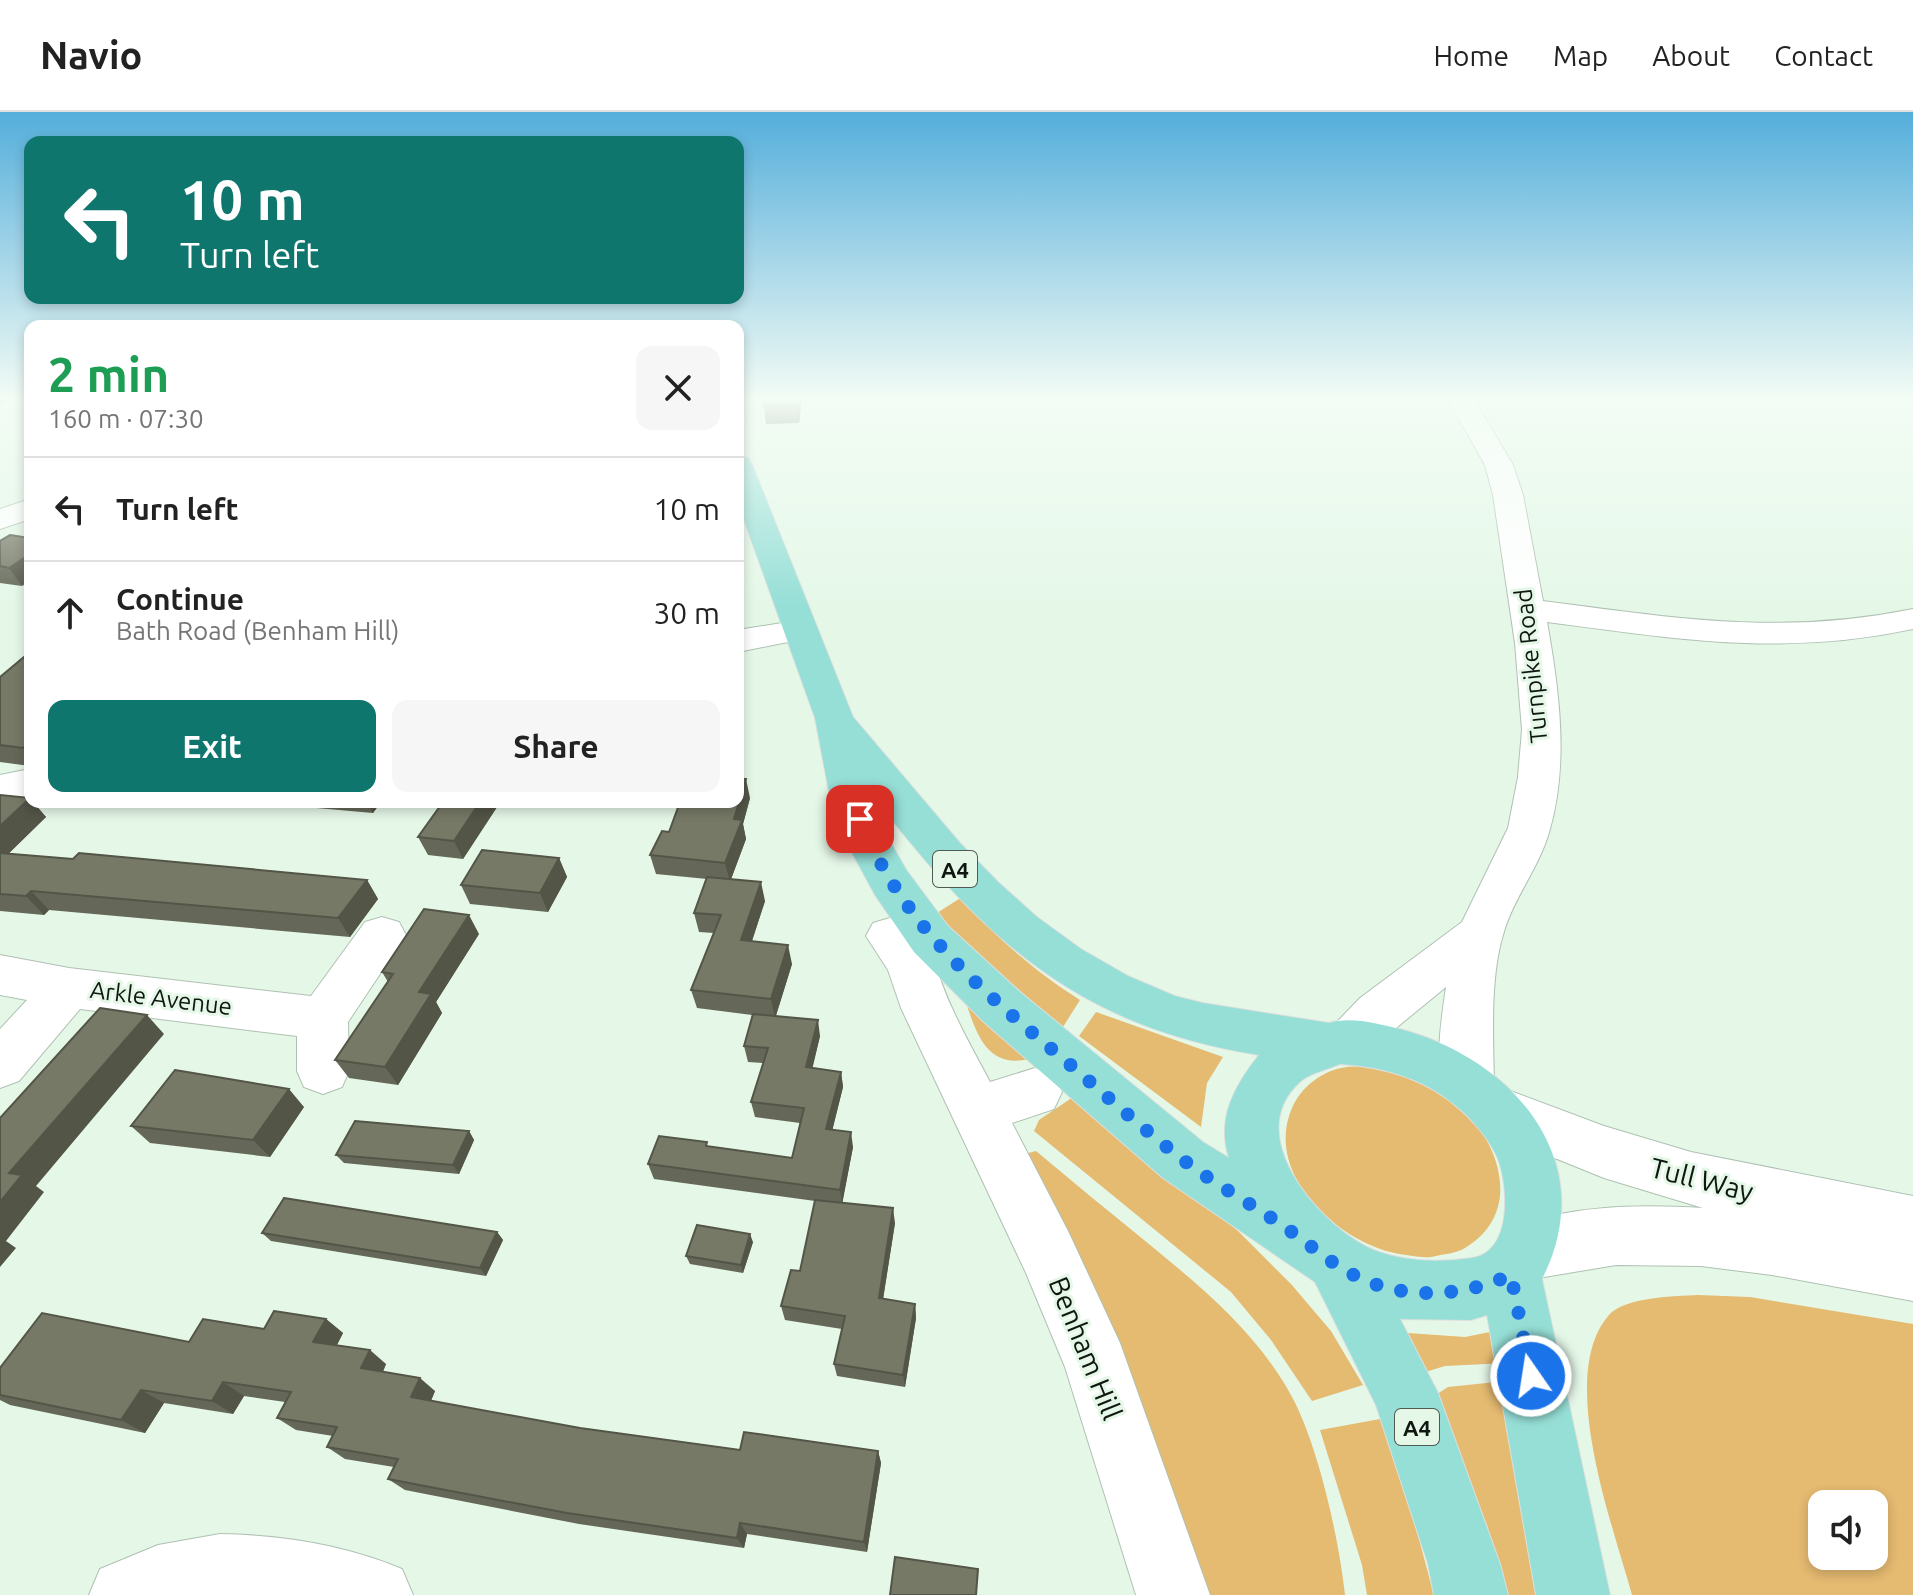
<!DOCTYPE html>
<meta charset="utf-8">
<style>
:root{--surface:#fff;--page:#f6f6f6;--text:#222;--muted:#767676;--line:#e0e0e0;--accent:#0f766e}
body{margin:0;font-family:Ubuntu,sans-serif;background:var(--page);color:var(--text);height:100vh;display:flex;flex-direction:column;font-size:30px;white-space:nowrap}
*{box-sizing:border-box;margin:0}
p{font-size:26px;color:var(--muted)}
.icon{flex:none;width:44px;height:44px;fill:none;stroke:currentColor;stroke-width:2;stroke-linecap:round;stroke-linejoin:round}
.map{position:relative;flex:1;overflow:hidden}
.side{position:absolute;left:24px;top:208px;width:720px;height:488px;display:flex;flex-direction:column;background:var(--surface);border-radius:16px;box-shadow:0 4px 12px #0003}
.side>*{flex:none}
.top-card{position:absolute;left:24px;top:24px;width:720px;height:168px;border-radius:16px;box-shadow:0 4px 12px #0003;background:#0f766e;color:#fff;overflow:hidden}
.tools{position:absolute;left:1808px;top:1378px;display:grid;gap:16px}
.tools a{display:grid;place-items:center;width:80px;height:80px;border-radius:16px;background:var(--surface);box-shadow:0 4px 12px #0003;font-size:40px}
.pin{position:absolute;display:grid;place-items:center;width:68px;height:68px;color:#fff;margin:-34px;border-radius:16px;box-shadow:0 4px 12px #0006}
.me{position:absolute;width:88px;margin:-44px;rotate:347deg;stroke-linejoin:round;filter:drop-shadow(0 0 6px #0008)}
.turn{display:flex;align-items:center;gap:28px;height:168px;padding:0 24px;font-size:36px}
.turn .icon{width:104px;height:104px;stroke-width:2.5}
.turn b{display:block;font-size:56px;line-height:68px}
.round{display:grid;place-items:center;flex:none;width:84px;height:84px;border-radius:16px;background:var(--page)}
.overview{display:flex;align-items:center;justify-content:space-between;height:136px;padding:0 24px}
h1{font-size:48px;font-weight:700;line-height:60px;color:#1e9e55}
.primary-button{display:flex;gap:16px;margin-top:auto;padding:16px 24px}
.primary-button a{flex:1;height:92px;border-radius:16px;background:var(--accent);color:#fff;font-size:32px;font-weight:700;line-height:92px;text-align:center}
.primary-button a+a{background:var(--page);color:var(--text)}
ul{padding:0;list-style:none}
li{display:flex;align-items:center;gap:24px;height:104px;padding:0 24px;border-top:2px solid var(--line)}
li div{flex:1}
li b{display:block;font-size:30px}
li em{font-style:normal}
header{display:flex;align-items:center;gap:48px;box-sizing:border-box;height:112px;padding:0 40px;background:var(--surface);border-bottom:2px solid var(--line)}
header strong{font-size:38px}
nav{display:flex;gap:44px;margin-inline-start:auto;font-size:28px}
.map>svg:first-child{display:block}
.green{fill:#e5ba71;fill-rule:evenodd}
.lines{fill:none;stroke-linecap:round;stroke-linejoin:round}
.stream{fill:#16a5c7;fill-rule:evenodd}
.minor-casing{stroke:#afc1b2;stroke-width:2}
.major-casing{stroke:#dedfde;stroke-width:2}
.minor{fill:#fff;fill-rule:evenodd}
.major{fill:#96dfd7;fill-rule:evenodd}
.wall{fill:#656858}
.shaded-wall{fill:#535547}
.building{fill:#767966;stroke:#535547;stroke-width:2}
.route{stroke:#1a73e8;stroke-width:14;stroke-dasharray:0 25.2}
.labels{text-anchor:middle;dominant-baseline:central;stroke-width:6;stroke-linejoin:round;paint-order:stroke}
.shield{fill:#e5f8e8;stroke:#505a52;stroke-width:2}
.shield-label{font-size:22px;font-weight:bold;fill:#101711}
.street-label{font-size:24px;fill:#101711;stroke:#e5f8e8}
.near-street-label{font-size:28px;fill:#101711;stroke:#e5f8e8}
</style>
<header>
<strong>Navio</strong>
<nav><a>Home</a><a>Map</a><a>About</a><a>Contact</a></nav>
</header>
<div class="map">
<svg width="1913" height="1483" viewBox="0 0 1913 1483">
<rect width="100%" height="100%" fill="#e5f8e8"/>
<path class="green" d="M962,785C997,827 1034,859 1080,888L1063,915L958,827L937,801Z
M961,876L1029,947C981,958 974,911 961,876Z
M1096,900L1223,945L1207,971L1201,1015L1079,924Z
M1372,954C1394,958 1415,963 1435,975C1490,1006 1534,1094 1465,1136C1457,1141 1445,1142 1436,1144C1426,1147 1416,1144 1406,1143C1344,1136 1262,1065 1292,996C1301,976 1319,961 1341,956C1351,954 1362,954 1372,954Z
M1079,981L1238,1119L1291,1172L1331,1219L1363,1273L1312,1289L1271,1228L1231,1180L1034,1019L1039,1008Z
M1036,1039C1072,1069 1108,1099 1144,1128C1200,1174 1255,1218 1291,1283C1318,1332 1339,1427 1345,1483H1197L1021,1043Z
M1698,1183L1750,1185L1913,1212V1483H1632C1613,1413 1556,1263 1609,1203C1625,1185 1675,1184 1698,1183ZM1822,1392H1874V1444H1822Z
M1500,1218L1507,1251L1445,1254L1422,1261L1408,1226V1221L1465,1225Z
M1496,1270L1511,1273L1544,1483H1506L1487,1413L1434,1284L1448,1275Z
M1380,1307L1404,1372L1434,1483H1367L1362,1453L1320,1318Z"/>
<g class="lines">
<path class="stream" d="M6,286H15L0,293V289Z"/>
<defs>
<path id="minor" d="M1447,286H1473L1513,353L1523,383L1543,489C1674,506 1781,524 1913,497V517C1782,545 1677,527 1547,510C1559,577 1569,650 1550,717C1540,755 1513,786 1503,823C1490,866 1493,925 1494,970L1491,976L1497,974L1604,1014L1691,1040L1913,1084V1189L1772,1163L1701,1154L1616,1153L1526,1168L1505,1160L1496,1139L1505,1118C1566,1093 1638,1092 1703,1096L1604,1066L1478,1015L1470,998L1473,991L1467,993L1448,986C1433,955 1441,910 1446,875L1396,916L1369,944L1351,951L1333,944L1325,929L1333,914L1360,886L1462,810L1508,716L1518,665L1522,618L1515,531L1493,383L1485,353Z
M30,387V407L0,417V397Z
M801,508L813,511L818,518L813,525L738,540V518Z
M30,657V685L0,691V663Z
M382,805L399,810L406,823L348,910L349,959L342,975L323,982L304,975L297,959V924L80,897L19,969L0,976V917L27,888L0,883V843L69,856L311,884L365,810Z
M890,806C930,818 936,863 952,896C963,921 977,945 990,970L1035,956L1054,963L1062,980L1054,997L1012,1011L1069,1121L1120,1231L1210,1483H1136L1065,1255L1026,1161L901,896L888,858L866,824L873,811Z
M220,1422C281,1423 345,1433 402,1457L413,1483H89L100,1457L158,1433Z"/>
<path id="major" d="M738,344L748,346L752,352L853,605L960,731L998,770L1037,805L1081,837L1128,864L1175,884L1203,891L1329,911C1351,904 1378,912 1400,917C1514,947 1602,1050 1542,1167L1610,1483H1536L1487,1203L1471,1208L1400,1207L1438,1281L1500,1452L1508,1483H1434L1428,1452L1376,1293L1315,1170L1163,1066L984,910L914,840L875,783L848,733L829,680L815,606L738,391ZM871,681C981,824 1074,914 1259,943C1235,973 1216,1007 1229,1046L1203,1030L1020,880L948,814L907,759L892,733ZM1340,952C1386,955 1427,967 1462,999C1476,1012 1491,1030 1498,1047C1509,1076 1512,1140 1472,1146C1438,1151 1396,1150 1365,1134C1315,1107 1241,1021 1301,969C1310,961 1329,957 1340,952Z"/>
</defs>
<use href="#minor" class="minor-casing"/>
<use href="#major" class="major-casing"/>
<use href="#minor" class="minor"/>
<use href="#major" class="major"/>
</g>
<path class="wall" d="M762,286H802L799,311L766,312L764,295V290H763Z
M0,429L22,474L0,471Z
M30,540V654L0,650V565Z
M0,683L33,690L46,705L8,742L367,768L378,787L350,825L49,798L44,803L0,799Z
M750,686L743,712L746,727L731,767L765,789L752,829L792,852L776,904L820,924L812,956L841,960L843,975L832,1018L853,1035L842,1091L895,1111L883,1187L915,1192L916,1206L905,1275L837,1264L834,1252L842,1217L785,1208L781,1194L800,1159L815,1089L654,1067L648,1052L708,1034L792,1046L800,1011L755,1005L751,990L763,951L748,950L744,934L752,903L697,896L691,878L714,821L699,820L694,801L707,767L656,762L650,743L669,720Z
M249,690H381L373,701Z
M443,690H506L504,693L499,692L463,747L428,743L418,725Z
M559,746L567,765L548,800L470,792L461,773Z
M479,822L436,890L442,901L398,973L349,966L335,948L388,870L382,860Z
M304,995L270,1045L150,1031L131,1014Z
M469,1019L474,1028L459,1062L344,1051L336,1043Z
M497,1120L503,1128L486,1164L271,1129L262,1121Z
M753,1130L743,1161L690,1152L686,1144Z
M326,1207L343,1221L337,1233L386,1252L383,1260L435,1279L431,1289L580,1316L740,1338L878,1339L881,1351L867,1440L747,1422L744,1436L579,1412L405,1378L388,1367L394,1355L345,1347L327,1335L333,1324L296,1318L277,1306L285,1290L244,1284L233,1302L164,1291L145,1321L10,1293L0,1288V1256L189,1230Z"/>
<path class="shaded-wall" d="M798,286H802L799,311L797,294Z
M30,442V469L22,474L9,456Z
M738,624L740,636L738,662Z
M30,630V644L23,636Z
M746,667L750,686L743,712L746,727L730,770L725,751L734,707Z
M30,686V690H33L46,705L0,750V714Z
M367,690H381L373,701Z
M480,690H498L499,692L463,747L454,729Z
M559,746L567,765L548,800L540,781Z
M367,768L378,787L350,825L338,806Z
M761,770L765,789L746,847L741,828Z
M31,779L49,798L44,803L26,784Z
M469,803L479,822L436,890L442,901L398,973L385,955L419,880Z
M788,833L792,852L775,906L771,887Z
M147,903L164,922L36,1074L44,1080L6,1129L16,1136L0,1155V1090L9,1061Z
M818,908L820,924L809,971L806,955Z
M841,960L843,975L829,1032L826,1017Z
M289,977L304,995L270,1045L253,1028Z
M469,1019L474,1028L459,1062L453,1053Z
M851,1020L853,1035L842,1093L840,1078Z
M893,1096L895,1111L881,1200L879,1186Z
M497,1120L503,1128L486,1164L480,1156Z
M750,1122L753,1130L743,1161L741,1153Z
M915,1192L916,1206L905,1275L903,1263Z
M326,1207L343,1221L331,1244L313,1230Z
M370,1238L386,1252L378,1270L361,1256Z
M420,1266L435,1279L427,1298L411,1285Z
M223,1270L244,1284L233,1302L212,1289Z
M141,1278L164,1291L145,1321L121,1308Z
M878,1339L881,1351L867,1440L864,1430Z
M740,1411L747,1422L744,1436L737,1426Z"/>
<path class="building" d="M765,286H798L797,294L764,295Z
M10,423L30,426V442L9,456L0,454V429Z
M30,540V630L23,636L0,633V565Z
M738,666L746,667L734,707L742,708L725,751L650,743L662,719L669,720L680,690H738Z
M0,683L30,686L0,714Z
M443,690H480L454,729L418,725Z
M482,738L559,746L540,781L461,773Z
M0,741L73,747L79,741L367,768L338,806L31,779L26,784L0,782Z
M707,765L761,770L741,828L788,833L771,887L691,878L721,803L694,801Z
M424,797L469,803L419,880L431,882L385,955L335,948L393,862L382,860Z
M100,896L147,903L9,1061L22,1063L0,1090V1006Z
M753,902L818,908L806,955L841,960L826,1017L851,1020L840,1078L648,1052L659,1024L707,1030L706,1034L792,1046L804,996L751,990L768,936L744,934Z
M175,958L289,977L253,1028L131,1014Z
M355,1009L469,1019L453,1053L336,1043Z
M284,1086L497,1120L480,1156L262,1121Z
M815,1088L893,1096L879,1186L915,1192L903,1263L834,1252L845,1204L781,1194L791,1158L800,1159Z
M697,1113L750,1122L741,1153L686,1144Z
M274,1199L326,1207L313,1230L370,1238L361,1256L420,1266L411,1285L580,1316L740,1338L744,1320L878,1339L864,1430L740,1411L737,1426L567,1401L388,1367L398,1347L327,1335L337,1315L277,1306L291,1280L223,1270L212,1289L141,1278L121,1308L0,1283V1256L42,1201L189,1230L203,1207L264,1217Z
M895,1445L978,1457L976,1483H890Z"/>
<linearGradient id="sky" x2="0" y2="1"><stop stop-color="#54aedb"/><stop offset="0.58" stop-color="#f3fcf5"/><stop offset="1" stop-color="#f3fcf5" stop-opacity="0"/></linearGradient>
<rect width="1913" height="494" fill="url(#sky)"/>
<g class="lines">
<path class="route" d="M860,707C901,812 982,879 1066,949C1104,982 1142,1016 1182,1047C1210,1069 1243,1087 1273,1107C1306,1128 1333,1156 1369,1170C1416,1188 1466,1183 1511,1163L1531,1264"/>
</g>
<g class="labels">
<g class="shield">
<rect x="933" y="739" width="44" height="36" rx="6"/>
<rect x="1395" y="1297" width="44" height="36" rx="6"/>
</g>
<g class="shield-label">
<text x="955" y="757">A4</text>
<text x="1417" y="1315">A4</text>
</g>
<g class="street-label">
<text transform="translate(1531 554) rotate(-96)">Turnpike Road</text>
<text transform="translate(161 886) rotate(7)">Arkle Avenue</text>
</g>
<g class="near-street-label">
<text transform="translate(1702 1067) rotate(14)">Tull Way</text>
<text transform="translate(1086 1236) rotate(68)">Benham Hill</text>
</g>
</g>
</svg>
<div class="tools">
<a><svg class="icon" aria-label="sound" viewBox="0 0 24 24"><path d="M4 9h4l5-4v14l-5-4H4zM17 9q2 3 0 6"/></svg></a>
</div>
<div class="pin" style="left:860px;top:707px;background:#d93025"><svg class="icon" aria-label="arrive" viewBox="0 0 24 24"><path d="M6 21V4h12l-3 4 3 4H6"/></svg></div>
<svg class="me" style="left:1531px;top:1264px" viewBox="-20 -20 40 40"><circle r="17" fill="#1a73e8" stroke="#fff" stroke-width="3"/><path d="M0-11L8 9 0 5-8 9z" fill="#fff"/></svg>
<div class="top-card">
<div class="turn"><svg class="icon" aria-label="left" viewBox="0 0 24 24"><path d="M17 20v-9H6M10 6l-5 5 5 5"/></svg><div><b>10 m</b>Turn left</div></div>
</div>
<section class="side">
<div class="overview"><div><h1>2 min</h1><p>160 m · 07:30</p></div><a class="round"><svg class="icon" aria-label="close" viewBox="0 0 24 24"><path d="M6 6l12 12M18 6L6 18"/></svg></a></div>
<ul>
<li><svg class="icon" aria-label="left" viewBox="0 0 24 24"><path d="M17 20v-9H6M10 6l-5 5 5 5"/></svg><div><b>Turn left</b></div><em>10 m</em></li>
<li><svg class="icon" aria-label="ahead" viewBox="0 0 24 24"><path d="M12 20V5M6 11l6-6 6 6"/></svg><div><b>Continue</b><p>Bath Road (Benham Hill)</p></div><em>30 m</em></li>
</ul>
<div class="primary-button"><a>Exit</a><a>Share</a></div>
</section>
</div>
